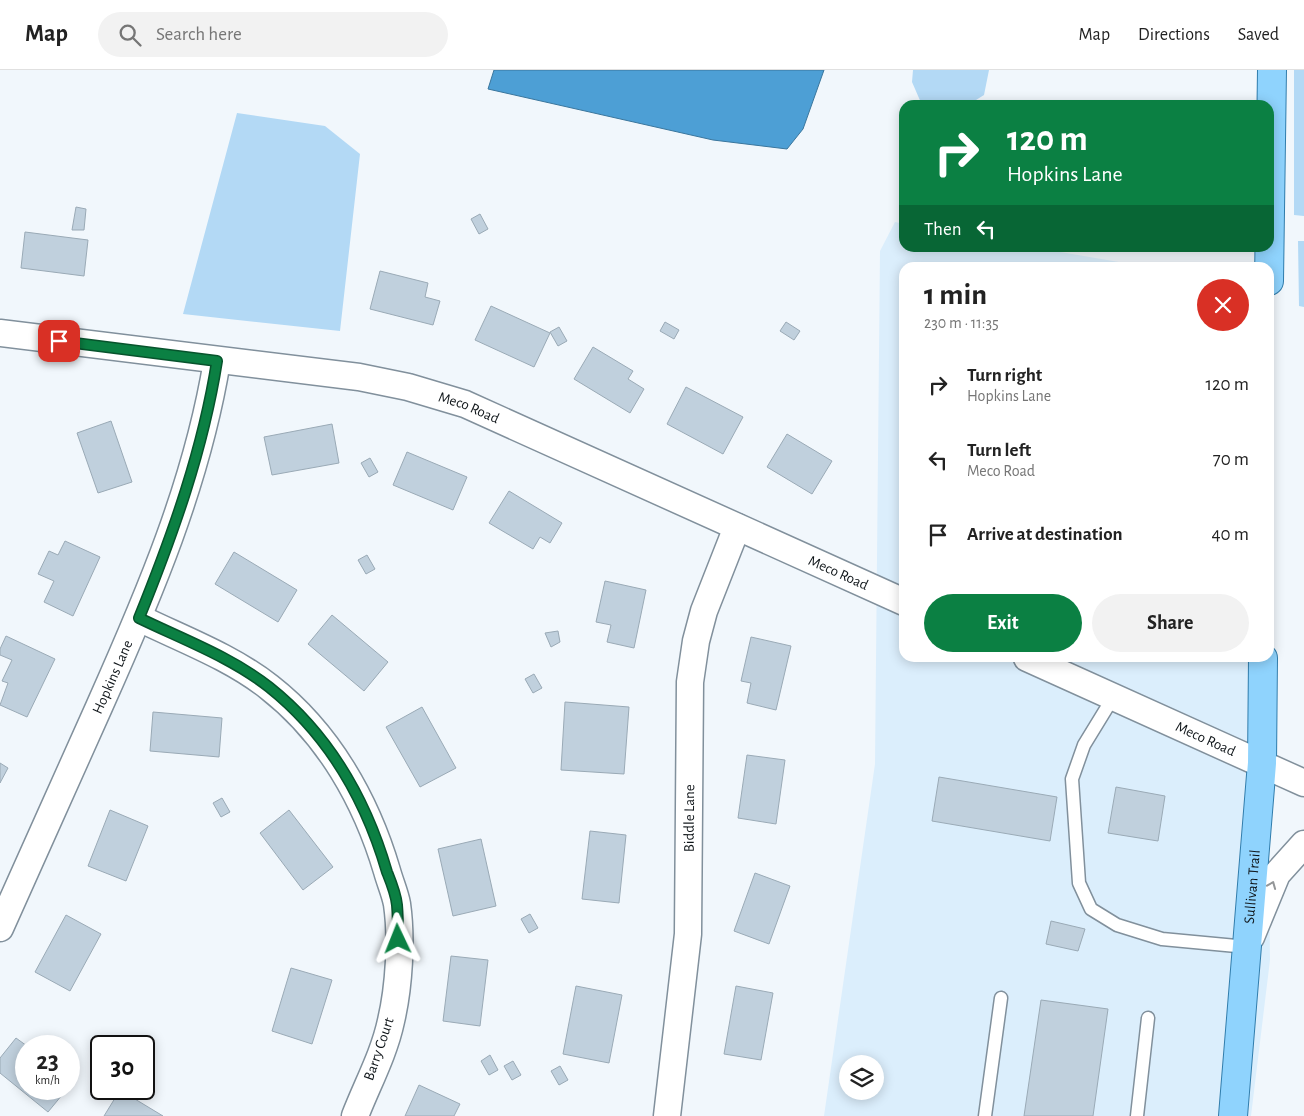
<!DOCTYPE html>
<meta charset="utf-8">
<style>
:root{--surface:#fff;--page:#f2f2f2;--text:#222;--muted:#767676;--line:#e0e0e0;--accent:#0b8043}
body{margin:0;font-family:"Alegreya Sans",sans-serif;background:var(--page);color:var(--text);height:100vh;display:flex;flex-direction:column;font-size:19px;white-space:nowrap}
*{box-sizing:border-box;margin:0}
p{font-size:16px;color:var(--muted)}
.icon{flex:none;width:28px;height:28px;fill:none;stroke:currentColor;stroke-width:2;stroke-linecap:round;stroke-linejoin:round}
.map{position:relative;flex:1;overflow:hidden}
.side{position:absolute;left:899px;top:192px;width:375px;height:400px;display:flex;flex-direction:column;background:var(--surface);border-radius:15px;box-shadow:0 2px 12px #0003}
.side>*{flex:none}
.top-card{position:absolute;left:899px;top:30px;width:375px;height:152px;border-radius:15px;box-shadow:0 2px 12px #0003;background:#0b8043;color:#fff;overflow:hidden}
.controls{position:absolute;left:839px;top:985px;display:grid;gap:10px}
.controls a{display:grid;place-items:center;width:45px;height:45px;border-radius:50%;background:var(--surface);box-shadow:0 2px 12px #0003;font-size:25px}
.speed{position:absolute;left:15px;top:965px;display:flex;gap:10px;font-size:25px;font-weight:700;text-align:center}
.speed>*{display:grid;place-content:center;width:65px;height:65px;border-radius:50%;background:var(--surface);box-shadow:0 2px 12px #0003;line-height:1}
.speed small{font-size:12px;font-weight:400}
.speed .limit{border:2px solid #111;border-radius:8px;background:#fff;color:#111}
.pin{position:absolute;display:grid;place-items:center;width:42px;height:42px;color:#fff;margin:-21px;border-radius:10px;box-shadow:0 2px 8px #0006}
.me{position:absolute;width:55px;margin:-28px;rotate:358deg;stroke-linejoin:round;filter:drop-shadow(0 0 4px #0008)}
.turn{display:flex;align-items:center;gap:18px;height:105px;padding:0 25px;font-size:22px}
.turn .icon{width:65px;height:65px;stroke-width:2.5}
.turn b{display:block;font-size:35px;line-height:42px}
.then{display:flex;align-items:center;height:48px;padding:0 25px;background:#0003;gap:10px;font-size:19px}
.round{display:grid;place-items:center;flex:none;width:52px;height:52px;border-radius:26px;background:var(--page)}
.summary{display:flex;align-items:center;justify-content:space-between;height:85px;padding:0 25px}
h1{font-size:30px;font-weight:700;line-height:38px}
.primary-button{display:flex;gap:10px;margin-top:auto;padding:10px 25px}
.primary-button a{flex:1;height:58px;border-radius:30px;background:var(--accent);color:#fff;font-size:20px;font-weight:700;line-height:58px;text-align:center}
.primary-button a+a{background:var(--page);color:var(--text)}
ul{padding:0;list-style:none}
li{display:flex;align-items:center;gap:15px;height:75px;padding:0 25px}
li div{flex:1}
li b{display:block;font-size:19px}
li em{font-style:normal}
header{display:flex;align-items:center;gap:30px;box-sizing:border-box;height:70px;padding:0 25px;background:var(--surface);border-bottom:1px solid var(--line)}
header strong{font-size:24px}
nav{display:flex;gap:28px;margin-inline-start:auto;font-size:18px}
.search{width:350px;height:45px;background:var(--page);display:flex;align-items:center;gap:12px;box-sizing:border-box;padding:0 18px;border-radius:28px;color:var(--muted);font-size:19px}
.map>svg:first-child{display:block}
.built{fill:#dbeefc;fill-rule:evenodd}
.green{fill:#b3d9f5}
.water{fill:#4d9fd5;stroke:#3a769d}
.building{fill:#c0d0dd;stroke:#9aaab6}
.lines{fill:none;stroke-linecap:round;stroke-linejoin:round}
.lane-casing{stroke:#81909c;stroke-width:15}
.street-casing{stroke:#81909c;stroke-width:29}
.primary-casing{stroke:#317dac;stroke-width:30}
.lane{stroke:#fff;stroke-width:12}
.street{stroke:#fff;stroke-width:26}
.primary{stroke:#8fd3fd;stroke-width:28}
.oneway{stroke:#939698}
.route-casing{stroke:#07532c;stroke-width:12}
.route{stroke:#0b8043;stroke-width:9}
.labels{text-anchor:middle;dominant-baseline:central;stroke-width:4.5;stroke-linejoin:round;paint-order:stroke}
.street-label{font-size:15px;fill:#0f1519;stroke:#fff}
</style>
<header>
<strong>Map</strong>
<div class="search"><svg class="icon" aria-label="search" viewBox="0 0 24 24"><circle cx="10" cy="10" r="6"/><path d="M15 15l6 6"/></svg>Search here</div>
<nav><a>Map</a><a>Directions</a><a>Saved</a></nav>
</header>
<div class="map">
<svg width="1304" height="1046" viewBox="0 0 1304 1046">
<rect width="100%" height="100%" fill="#f1f7fc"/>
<path class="built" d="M895,152L904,154V178H1037L1148,197L904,198V588H1266L1270,890L1251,1046H824L875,694L880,181ZM848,994H875V1021H848Z"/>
<path class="green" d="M913,0H989L984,25L968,35H922L912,12Z
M1294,0H1304V146L1294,145Z
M237,43L325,56L360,84L340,261L183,244Z
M1298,171H1304V237L1299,236Z"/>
<path class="water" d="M494,0H824L803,59L787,79L713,70L488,19Z"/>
<path class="building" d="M76,137L86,139L84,160H72Z
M480,144L488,159L479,164L471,149Z
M25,162L88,170L84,206L21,198Z
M380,201L428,213L425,227L440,231L433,255L370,239Z
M491,236L550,263L534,297L475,270Z
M665,252L679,260L674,269L660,261Z
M786,252L800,261L794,270L780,261Z
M559,257L567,271L558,276L550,262Z
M593,277L633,301L628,309L644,319L630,343L574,309Z
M686,317L743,347L723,384L667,354Z
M111,351L132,412L98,423L77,363Z
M332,354L339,393L272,405L264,367Z
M787,364L832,391L812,424L767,397Z
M407,382L467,407L453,440L393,415Z
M370,388L378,402L369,407L361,393Z
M509,421L562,453L550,473L540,467L533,479L489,453Z
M65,471L100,487L73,546L44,532L54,511L38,504L49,481L58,485Z
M234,482L297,520L278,552L215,514Z
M367,485L375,499L366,504L358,490Z
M605,511L646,520L634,578L607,572L611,555L596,552Z
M332,545L388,592L364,621L308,574Z
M558,561L560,572L551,577L545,563Z
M6,566L55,589L27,647L0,635L8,613L2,611L12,590L0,585V579Z
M751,567L791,576L776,640L747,633L751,613L741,611Z
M534,604L542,618L533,623L525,609Z
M565,632L629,637L624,704L561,700Z
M422,637L456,698L420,717L386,657Z
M153,642L222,648L219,687L150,681Z
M747,685L785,690L776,754L738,748Z
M0,693L8,698L0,713Z
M939,707L1057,727L1050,771L932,751Z
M1116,717L1165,726L1158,771L1108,763Z
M222,728L230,742L221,747L213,733Z
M110,740L148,756L126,811L88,796Z
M289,740L333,797L303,820L260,763Z
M590,761L626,765L619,833L582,829Z
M481,769L496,836L453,846L438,779Z
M755,803L790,816L769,874L734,861Z
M530,844L538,858L529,863L521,849Z
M66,845L101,864L70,921L35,902Z
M1051,851L1085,859L1078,881L1046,874Z
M451,886L488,890L480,956L443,951Z
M291,898L332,910L312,974L272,961Z
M576,916L622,925L609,993L563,984Z
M736,916L773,923L761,990L724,984Z
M1041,930L1108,939L1093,1046H1024Z
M16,968L27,976L26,1019H67L48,1042L0,1003V988Z
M490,985L498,1000L489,1005L481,991Z
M513,991L521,1005L512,1010L504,996Z
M560,996L568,1010L559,1015L551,1001Z
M419,1015L460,1034L454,1046H405Z
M120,1020L163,1046H104Z"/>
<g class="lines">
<defs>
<path id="lane" d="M1114,626L1084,675L1072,709L1079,813L1091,839L1117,855L1162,869L1247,877
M985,1046L1001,928
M1137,1046L1148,948"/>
<g id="street">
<path id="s1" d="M0,263L359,307L408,317L465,334L904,532"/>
<path d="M139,548C182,569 231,587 269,617C328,663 366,730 387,801C390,812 395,823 397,834C402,869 399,917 391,951C384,984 367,1015 355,1046"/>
<path id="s2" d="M1027,588L1304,713"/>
<path id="s3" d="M0,858C33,784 66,711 99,637C149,525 197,413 217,291"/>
<path d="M1251,867L1277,804L1304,774"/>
<path id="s4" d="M667,1046L688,864L690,612L696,571L704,541L737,457"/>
</g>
<g id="primary">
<path d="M1269,211L1272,0"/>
<path id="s5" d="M1233,1046L1262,693L1263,588"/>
</g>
</defs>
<use href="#lane" class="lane-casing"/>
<use href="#street" class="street-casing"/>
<use href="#primary" class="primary-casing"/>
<use href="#lane" class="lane"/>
<use href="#street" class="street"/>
<use href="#primary" class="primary"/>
</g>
<defs><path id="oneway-chevron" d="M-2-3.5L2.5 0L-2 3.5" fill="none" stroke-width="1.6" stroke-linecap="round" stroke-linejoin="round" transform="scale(1.25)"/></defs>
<use class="oneway" href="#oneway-chevron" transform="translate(1272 815) rotate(-68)"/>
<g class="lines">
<defs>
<path id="route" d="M59,271L217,291C203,380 173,464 139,548C182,569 231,587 269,617C328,664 366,730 387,802C391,812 396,824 397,835C398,846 398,857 398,869"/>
</defs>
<use href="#route" class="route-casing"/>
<use href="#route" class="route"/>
</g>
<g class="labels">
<g class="street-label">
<text stroke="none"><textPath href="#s1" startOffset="476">Meco Road</textPath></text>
<text stroke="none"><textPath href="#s1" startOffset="881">Meco Road</textPath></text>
<text stroke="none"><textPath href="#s3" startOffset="275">Hopkins Lane</textPath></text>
<text stroke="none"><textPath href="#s2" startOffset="196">Meco Road</textPath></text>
<text stroke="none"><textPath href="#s4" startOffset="299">Biddle Lane</textPath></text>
<text stroke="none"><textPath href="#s5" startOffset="230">Sullivan Trail</textPath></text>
<text transform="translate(379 979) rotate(-71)">Barry Court</text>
</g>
</g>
</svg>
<div class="controls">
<a><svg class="icon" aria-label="layers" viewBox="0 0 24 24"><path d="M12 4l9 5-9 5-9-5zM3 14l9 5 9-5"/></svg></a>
</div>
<div class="speed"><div>23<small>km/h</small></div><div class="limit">30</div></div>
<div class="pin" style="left:59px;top:271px;background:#d93025"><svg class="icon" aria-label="arrive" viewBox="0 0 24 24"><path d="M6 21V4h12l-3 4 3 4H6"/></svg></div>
<svg class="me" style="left:398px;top:869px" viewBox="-20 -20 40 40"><path d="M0-17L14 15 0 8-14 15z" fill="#0b8043" stroke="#fff" stroke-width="4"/></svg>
<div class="top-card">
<div class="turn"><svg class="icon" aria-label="right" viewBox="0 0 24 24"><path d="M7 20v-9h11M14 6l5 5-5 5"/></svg><div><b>120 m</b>Hopkins Lane</div></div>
<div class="then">Then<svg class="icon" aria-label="left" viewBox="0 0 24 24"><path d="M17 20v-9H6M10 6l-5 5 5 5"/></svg></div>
</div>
<section class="side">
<div class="summary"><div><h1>1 min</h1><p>230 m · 11:35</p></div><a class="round" style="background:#d93025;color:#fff"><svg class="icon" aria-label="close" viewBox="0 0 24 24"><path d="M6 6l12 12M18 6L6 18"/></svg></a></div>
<ul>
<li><svg class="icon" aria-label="right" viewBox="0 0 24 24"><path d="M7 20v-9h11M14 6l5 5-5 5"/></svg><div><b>Turn right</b><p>Hopkins Lane</p></div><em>120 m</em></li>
<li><svg class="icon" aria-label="left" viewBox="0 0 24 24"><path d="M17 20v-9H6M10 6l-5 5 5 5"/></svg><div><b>Turn left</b><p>Meco Road</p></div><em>70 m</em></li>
<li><svg class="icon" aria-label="arrive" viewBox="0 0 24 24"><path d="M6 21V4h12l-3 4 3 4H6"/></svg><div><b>Arrive at destination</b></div><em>40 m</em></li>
</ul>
<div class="primary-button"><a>Exit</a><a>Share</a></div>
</section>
</div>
